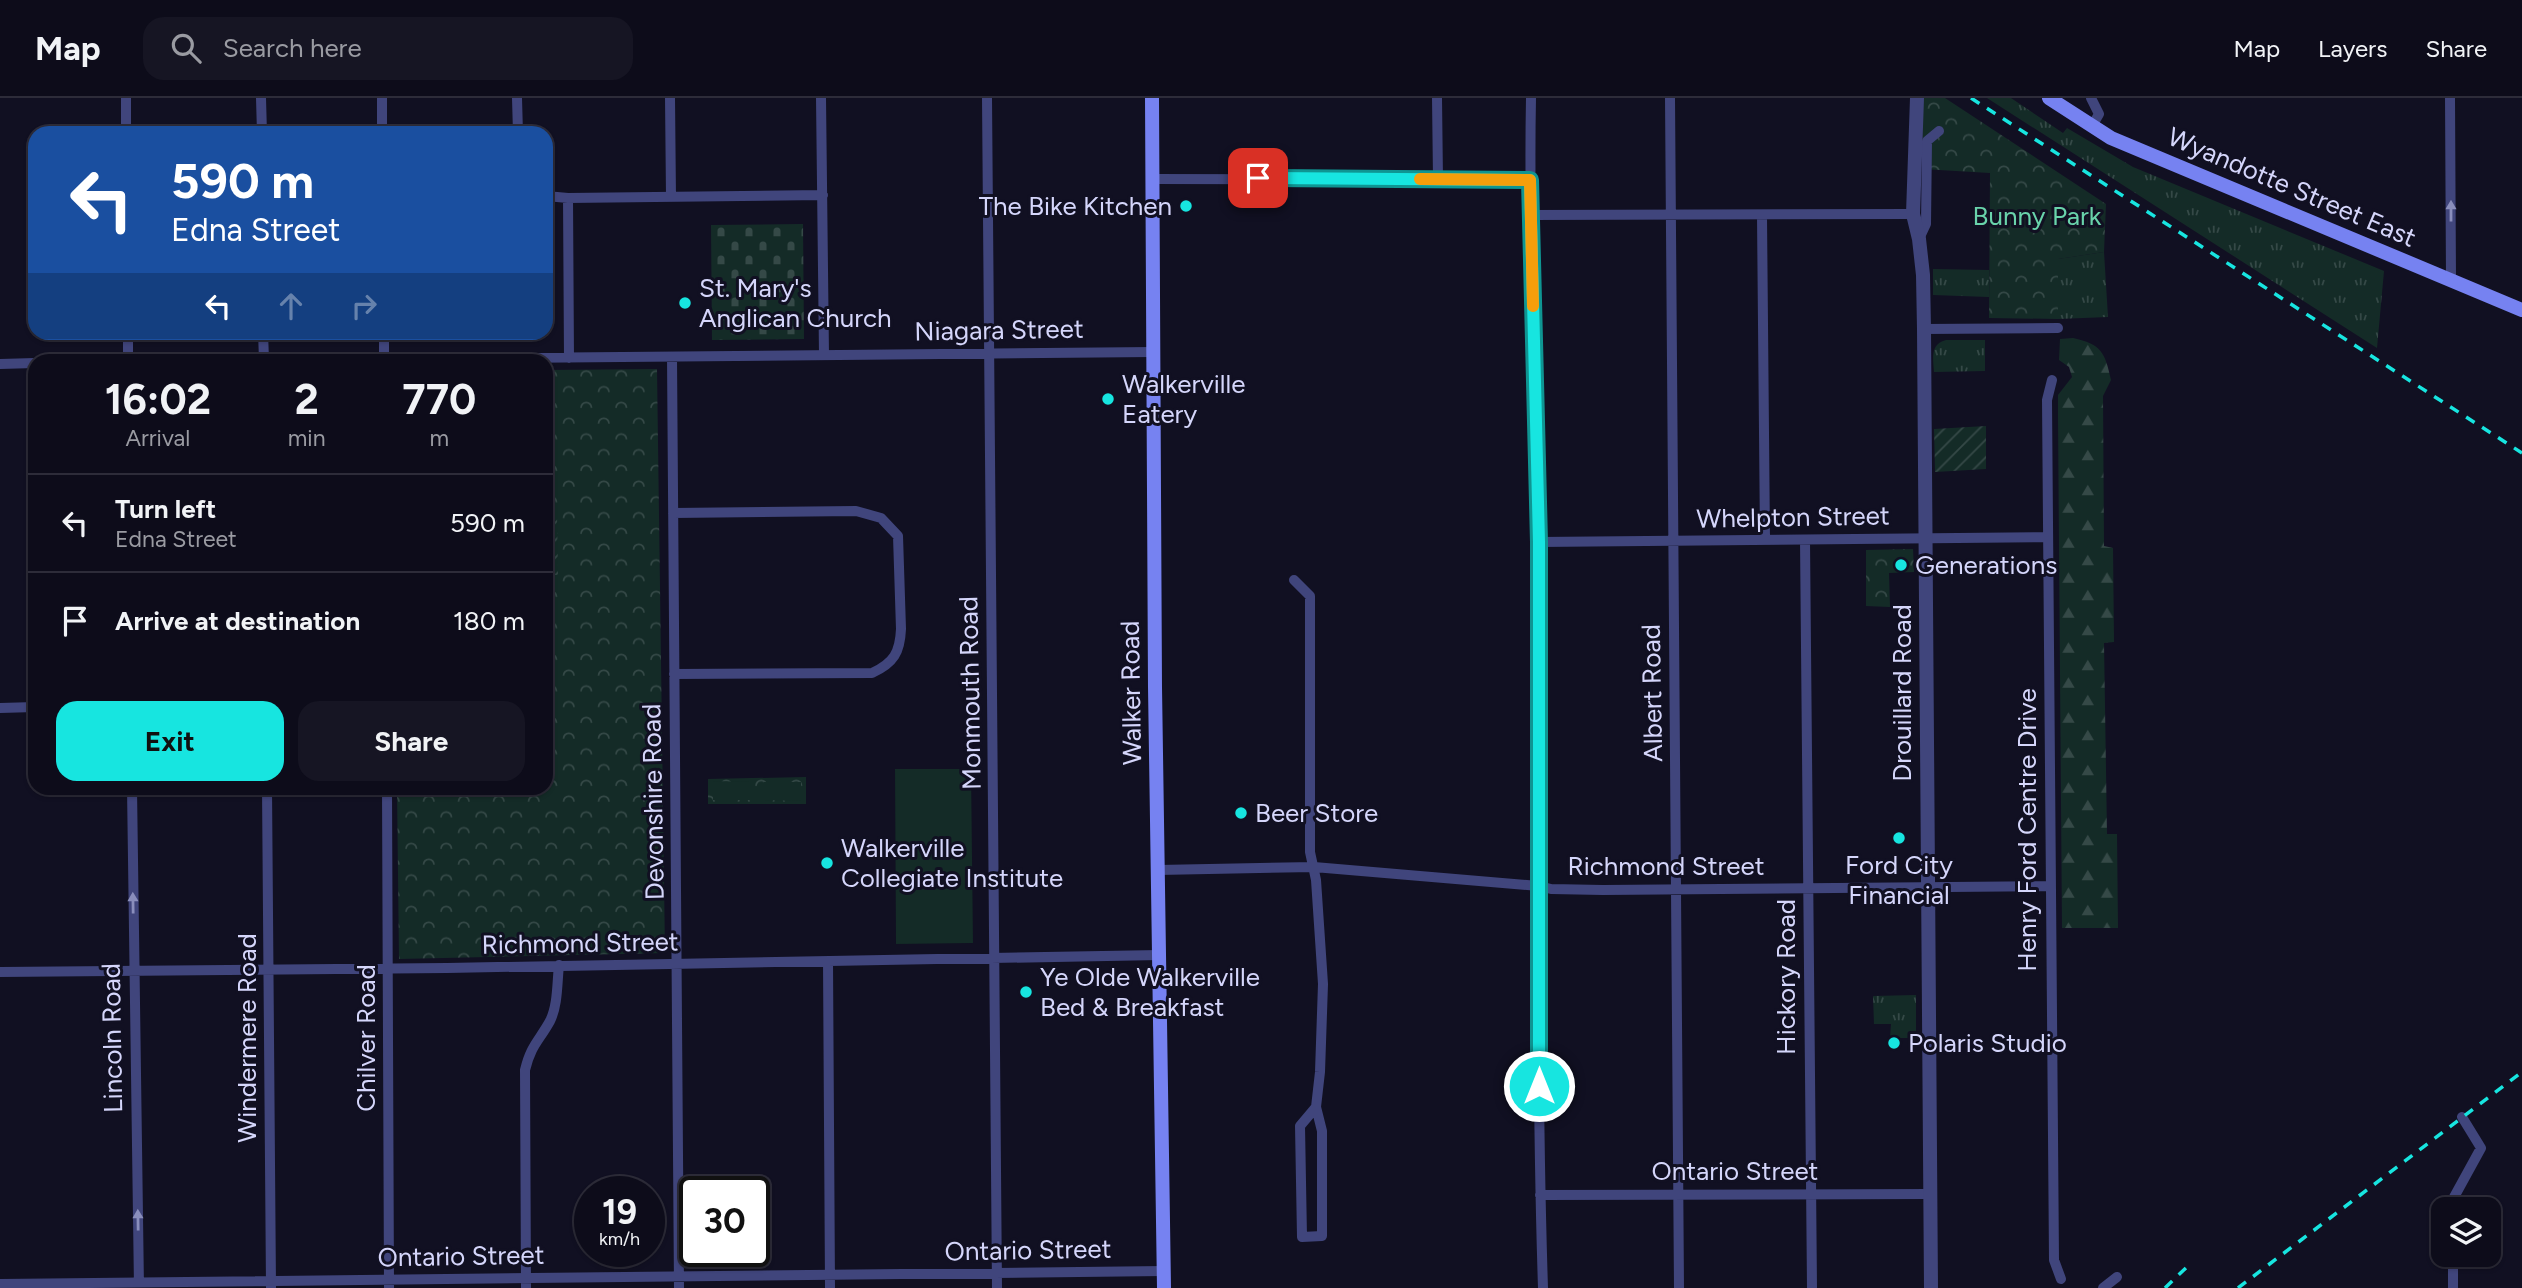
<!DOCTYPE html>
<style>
:root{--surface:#0d0c1a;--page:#161523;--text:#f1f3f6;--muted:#9a9ba2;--line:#2d2c39;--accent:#17e5e0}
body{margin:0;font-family:Figtree,sans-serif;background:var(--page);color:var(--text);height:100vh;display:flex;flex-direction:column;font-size:26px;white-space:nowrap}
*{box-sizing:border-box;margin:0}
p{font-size:23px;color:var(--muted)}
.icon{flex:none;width:38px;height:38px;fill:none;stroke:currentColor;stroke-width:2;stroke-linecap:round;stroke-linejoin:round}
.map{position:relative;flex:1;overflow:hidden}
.details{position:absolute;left:28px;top:256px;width:525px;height:441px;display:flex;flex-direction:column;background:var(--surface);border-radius:21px;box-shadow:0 2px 5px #0004,0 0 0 2px var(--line)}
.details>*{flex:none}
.banner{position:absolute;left:28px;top:28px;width:525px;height:214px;border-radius:21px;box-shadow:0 2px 5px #0004,0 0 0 2px var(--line);background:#1a4fa0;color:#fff;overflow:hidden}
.buttons{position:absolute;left:2431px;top:1099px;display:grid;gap:14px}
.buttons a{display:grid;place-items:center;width:70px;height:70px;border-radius:14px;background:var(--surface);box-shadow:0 2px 5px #0004,0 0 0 2px var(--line);font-size:35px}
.speed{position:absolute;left:574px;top:1078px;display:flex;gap:14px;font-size:35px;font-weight:700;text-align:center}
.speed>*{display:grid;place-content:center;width:91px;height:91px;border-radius:50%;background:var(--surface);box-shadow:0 2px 5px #0004,0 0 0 2px var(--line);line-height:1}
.speed small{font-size:18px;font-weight:400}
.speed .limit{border:4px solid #111;border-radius:10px;background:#fff;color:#111}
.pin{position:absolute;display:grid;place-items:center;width:60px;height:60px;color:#fff;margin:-30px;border-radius:14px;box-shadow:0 4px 10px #0006}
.me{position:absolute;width:77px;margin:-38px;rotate:0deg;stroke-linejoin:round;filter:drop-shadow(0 0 5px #0008)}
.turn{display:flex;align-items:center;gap:24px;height:147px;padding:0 28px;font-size:32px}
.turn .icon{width:91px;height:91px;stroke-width:2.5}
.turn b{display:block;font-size:49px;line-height:60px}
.lanes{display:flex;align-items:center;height:66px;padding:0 28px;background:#0003;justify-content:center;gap:35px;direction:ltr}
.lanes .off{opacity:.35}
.eta{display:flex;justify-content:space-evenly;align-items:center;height:119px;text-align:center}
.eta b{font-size:42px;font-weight:700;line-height:49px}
.primary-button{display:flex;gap:14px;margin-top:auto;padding:14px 28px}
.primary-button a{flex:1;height:80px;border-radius:21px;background:var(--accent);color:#111;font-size:28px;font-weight:700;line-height:80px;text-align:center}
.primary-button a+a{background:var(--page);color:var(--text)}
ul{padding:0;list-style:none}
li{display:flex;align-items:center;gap:21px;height:98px;padding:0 28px;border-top:2px solid var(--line)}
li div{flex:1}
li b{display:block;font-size:26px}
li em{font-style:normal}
header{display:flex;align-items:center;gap:42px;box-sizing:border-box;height:98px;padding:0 35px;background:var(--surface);border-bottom:2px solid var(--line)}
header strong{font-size:33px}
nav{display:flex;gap:38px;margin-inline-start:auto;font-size:24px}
.search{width:490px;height:63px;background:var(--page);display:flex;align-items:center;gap:18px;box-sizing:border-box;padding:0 24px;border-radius:21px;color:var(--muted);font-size:26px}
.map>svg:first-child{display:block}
.grass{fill:url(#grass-tufts)}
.forest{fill:url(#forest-firs)}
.cemetery{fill:url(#cemetery-stones)}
.park{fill:url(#park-crowns)}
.garden{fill:url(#garden-furrows)}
.pitch{fill:#142b27}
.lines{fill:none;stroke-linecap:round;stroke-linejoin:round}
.minor{stroke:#40457c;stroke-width:10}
.tertiary{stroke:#40457c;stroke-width:14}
.secondary{stroke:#7682f1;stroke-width:14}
.rail{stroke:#17e5e0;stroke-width:3.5;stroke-dasharray:10 9;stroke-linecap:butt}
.oneway{fill:#8a8ebc}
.route-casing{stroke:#0f9592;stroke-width:18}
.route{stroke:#17e5e0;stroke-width:12}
.slow{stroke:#f59e0b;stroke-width:12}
.poi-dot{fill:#17e5e0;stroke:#111022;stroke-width:2.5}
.labels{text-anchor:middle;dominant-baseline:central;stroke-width:6;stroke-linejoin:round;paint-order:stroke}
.street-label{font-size:26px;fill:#d5d6fb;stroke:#111022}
.poi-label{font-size:26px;fill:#d5d6fb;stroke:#111022;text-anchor:start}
.park-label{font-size:26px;fill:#69d3ab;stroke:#111022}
</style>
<header>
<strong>Map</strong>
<div class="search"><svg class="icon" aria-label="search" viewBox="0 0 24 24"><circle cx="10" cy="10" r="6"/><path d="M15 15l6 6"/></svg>Search here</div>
<nav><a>Map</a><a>Layers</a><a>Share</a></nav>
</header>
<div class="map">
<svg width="2522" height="1190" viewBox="0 0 2522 1190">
<defs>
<pattern id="grass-tufts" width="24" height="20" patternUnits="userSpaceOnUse" patternTransform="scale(1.75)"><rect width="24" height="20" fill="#142b27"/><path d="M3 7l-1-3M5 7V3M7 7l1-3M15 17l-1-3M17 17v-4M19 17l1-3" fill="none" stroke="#354947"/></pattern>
<pattern id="forest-firs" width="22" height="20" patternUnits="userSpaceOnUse" patternTransform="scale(1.75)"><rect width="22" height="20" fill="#142b27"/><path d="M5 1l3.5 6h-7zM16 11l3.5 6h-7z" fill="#354947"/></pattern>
<pattern id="cemetery-stones" width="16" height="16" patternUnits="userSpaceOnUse" patternTransform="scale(1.75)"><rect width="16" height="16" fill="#142b27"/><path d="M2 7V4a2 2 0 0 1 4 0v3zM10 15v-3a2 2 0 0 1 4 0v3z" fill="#354947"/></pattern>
<pattern id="park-crowns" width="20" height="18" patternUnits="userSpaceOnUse" patternTransform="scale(1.75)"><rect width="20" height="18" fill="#142b27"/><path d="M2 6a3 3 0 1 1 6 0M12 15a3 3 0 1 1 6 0" fill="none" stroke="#354947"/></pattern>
<pattern id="garden-furrows" width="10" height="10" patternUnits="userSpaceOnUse" patternTransform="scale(1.75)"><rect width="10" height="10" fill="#142b27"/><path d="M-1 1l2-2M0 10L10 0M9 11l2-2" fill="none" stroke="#354947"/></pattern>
</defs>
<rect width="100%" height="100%" fill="#111022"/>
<path class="grass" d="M1987,0H2011L2063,35L2067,30L2133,69L2384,173L2377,250Z
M2104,154L2108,219L2058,221V161Z
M1933,171L1989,172V199L1933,197Z
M1946,242H1985V273L1934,274C1933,260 1930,246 1946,242Z
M1916,897V940H1890L1891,926H1874L1873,898Z"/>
<path class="forest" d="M2073,240C2101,246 2105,254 2111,282L2103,298L2104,448L2113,450L2114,544L2104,545L2107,736H2117L2118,830H2062L2058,317V297L2072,279L2069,269L2059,262L2060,241Z"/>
<path class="cemetery" d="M803,126L804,241L712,242L711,127Z"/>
<path class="park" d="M1923,0H1945L2106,106L2104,154L2058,161V221L1989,220L1990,75L1922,71Z
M657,271L665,855L399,861L397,690H546V272Z
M1913,451L1914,474L1889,475L1890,509L1866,508V452Z
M806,679V706H708V681Z"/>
<path class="garden" d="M1986,328V371L1935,374L1934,331Z
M546,412L550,415H557L558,477H550L546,480Z"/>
<path class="pitch" d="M895,671H971L973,845L896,846Z
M713,683L750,684V702H713Z
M764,684H801V703L764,702Z"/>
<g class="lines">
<path class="minor" d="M126,0V35
M261,0L262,35
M382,0V35
M517,0L518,35
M670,0L671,99
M821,0L824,257
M987,0L997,1190
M1437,0L1438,81
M1531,0C1528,150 1538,299 1539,448C1540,696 1535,943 1543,1190
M1670,0L1679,1190
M2091,0L2099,16L2092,28
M2450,0L2451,182
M1152,81L1530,82
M546,98L568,100L823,97
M568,100L569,260
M1531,117L1913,116
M1762,118L1765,442
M1919,141L1926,126L1927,43L1939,33
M1924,231L2058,230
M128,234V262
M263,234L264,262
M384,234V262
M672,259L679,1190
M299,262L1153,254
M0,266L35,265
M2052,282L2047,302L2054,1162L2061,1181
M673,415L856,413L881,420L898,438L901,531C900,554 894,565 872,575L674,576
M1805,442L1812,1190
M1539,444L2048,439
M1294,482L1310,498V754L1316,782L1323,886L1320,974L1316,1009L1322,1033V1138L1302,1139L1300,1028L1316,1009
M0,610L35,609
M132,690L139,1190
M267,690L271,1190
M387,690L389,1190
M1158,772L1314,769L1539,788L1551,791L1603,792L2050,788
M828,863L830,1190
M0,874L447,870L1160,857
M1540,1097L1930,1096
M2453,1111V1101L2481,1050L2462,1019
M2453,1157V1190
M0,1186L1164,1173
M526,1190L525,972C531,947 539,943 550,923C558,907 557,885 559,867
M2103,1190L2117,1179"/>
<path class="tertiary" d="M1917,0L1913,116L1919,141L1923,177L1924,231L1931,1190"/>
<path class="secondary" d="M1152,0L1155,589L1164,1190
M2049,0L2111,40L2522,212"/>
<path class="rail" d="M1971,0L2522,355
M2165,1190L2191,1165
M2238,1190L2522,974"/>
</g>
<defs><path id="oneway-solid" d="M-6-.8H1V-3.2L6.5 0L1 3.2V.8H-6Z" transform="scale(1.75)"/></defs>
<g class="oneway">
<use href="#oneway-solid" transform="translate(2451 113) rotate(-90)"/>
<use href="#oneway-solid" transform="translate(133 805) rotate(-91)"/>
<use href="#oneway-solid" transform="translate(138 1122) rotate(-91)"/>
</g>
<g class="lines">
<defs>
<path id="route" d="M1258,80L1530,82L1539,444V988"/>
</defs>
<use href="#route" class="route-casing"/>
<use href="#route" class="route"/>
<path class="slow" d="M1420,81L1530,82L1533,208"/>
</g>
<g class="poi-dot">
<circle cx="1186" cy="108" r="7"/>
<circle cx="685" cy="205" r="7"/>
<circle cx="1108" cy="301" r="7"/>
<circle cx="1901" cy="467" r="7"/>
<circle cx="1241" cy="715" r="7"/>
<circle cx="1899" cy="740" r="7"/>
<circle cx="827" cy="765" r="7"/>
<circle cx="1026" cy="894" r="7"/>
<circle cx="1894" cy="945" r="7"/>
</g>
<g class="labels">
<g class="street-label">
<text transform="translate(2292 89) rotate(23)">Wyandotte Street East</text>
<text transform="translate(999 232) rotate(-1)">Niagara Street</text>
<text transform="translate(1793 419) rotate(-1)">Whelpton Street</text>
<text transform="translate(970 595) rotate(-91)">Monmouth Road</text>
<text transform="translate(1131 595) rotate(-91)">Walker Road</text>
<text transform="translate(1652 595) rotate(-91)">Albert Road</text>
<text transform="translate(1902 595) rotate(-90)">Drouillard Road</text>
<text transform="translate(653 704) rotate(-91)">Devonshire Road</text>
<text transform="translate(2027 732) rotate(-90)">Henry Ford Centre Drive</text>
<text x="1666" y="768">Richmond Street</text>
<text transform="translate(580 845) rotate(-1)">Richmond Street</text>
<text transform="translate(1786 879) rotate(-90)">Hickory Road</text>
<text transform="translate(112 940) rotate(-91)">Lincoln Road</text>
<text transform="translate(247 940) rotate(-90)">Windermere Road</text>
<text transform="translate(366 940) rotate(-90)">Chilver Road</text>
<text x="1735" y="1073">Ontario Street</text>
<text transform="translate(1028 1152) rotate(-1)">Ontario Street</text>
<text transform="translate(461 1158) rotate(-1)">Ontario Street</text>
</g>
<g class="poi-label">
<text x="1172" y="108" text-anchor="end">The Bike Kitchen</text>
<text x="699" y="190">St. Mary's<tspan x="699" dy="30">Anglican Church</tspan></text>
<text x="1122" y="286">Walkerville<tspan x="1122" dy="30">Eatery</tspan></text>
<text x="1915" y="467">Generations</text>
<text x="1255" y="715">Beer Store</text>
<text x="841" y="750">Walkerville<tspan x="841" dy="30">Collegiate Institute</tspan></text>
<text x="1899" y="767" text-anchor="middle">Ford City<tspan x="1899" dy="30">Financial</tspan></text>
<text x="1040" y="879">Ye Olde Walkerville<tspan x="1040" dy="30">Bed &amp; Breakfast</tspan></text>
<text x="1908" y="945">Polaris Studio</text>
</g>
<g class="park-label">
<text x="2037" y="118">Bunny Park</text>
</g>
</g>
</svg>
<div class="buttons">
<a><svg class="icon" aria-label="layers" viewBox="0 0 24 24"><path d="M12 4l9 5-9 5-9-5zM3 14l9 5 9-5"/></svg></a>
</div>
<div class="speed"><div>19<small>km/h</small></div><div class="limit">30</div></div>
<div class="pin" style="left:1258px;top:80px;background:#d93025"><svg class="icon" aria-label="arrive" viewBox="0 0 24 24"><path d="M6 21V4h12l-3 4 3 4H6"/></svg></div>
<svg class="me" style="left:1539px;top:988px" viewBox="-20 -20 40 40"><circle r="17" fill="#17e5e0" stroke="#fff" stroke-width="3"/><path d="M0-11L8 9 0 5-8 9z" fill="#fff"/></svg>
<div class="banner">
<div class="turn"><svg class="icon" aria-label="left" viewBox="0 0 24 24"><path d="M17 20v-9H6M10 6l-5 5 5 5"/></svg><div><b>590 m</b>Edna Street</div></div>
<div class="lanes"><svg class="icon" aria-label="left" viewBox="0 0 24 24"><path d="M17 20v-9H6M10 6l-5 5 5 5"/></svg><svg class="icon off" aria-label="ahead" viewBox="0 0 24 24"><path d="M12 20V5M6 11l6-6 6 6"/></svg><svg class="icon off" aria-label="right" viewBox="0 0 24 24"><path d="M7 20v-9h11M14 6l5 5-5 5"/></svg></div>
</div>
<section class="details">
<div class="eta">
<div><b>16:02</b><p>Arrival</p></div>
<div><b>2</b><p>min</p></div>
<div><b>770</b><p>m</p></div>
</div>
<ul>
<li><svg class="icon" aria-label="left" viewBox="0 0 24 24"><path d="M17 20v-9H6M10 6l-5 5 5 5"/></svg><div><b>Turn left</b><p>Edna Street</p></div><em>590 m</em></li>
<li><svg class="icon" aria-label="arrive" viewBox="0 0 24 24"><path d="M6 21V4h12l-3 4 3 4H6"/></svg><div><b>Arrive at destination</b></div><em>180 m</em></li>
</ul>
<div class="primary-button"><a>Exit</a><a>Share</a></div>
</section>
</div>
